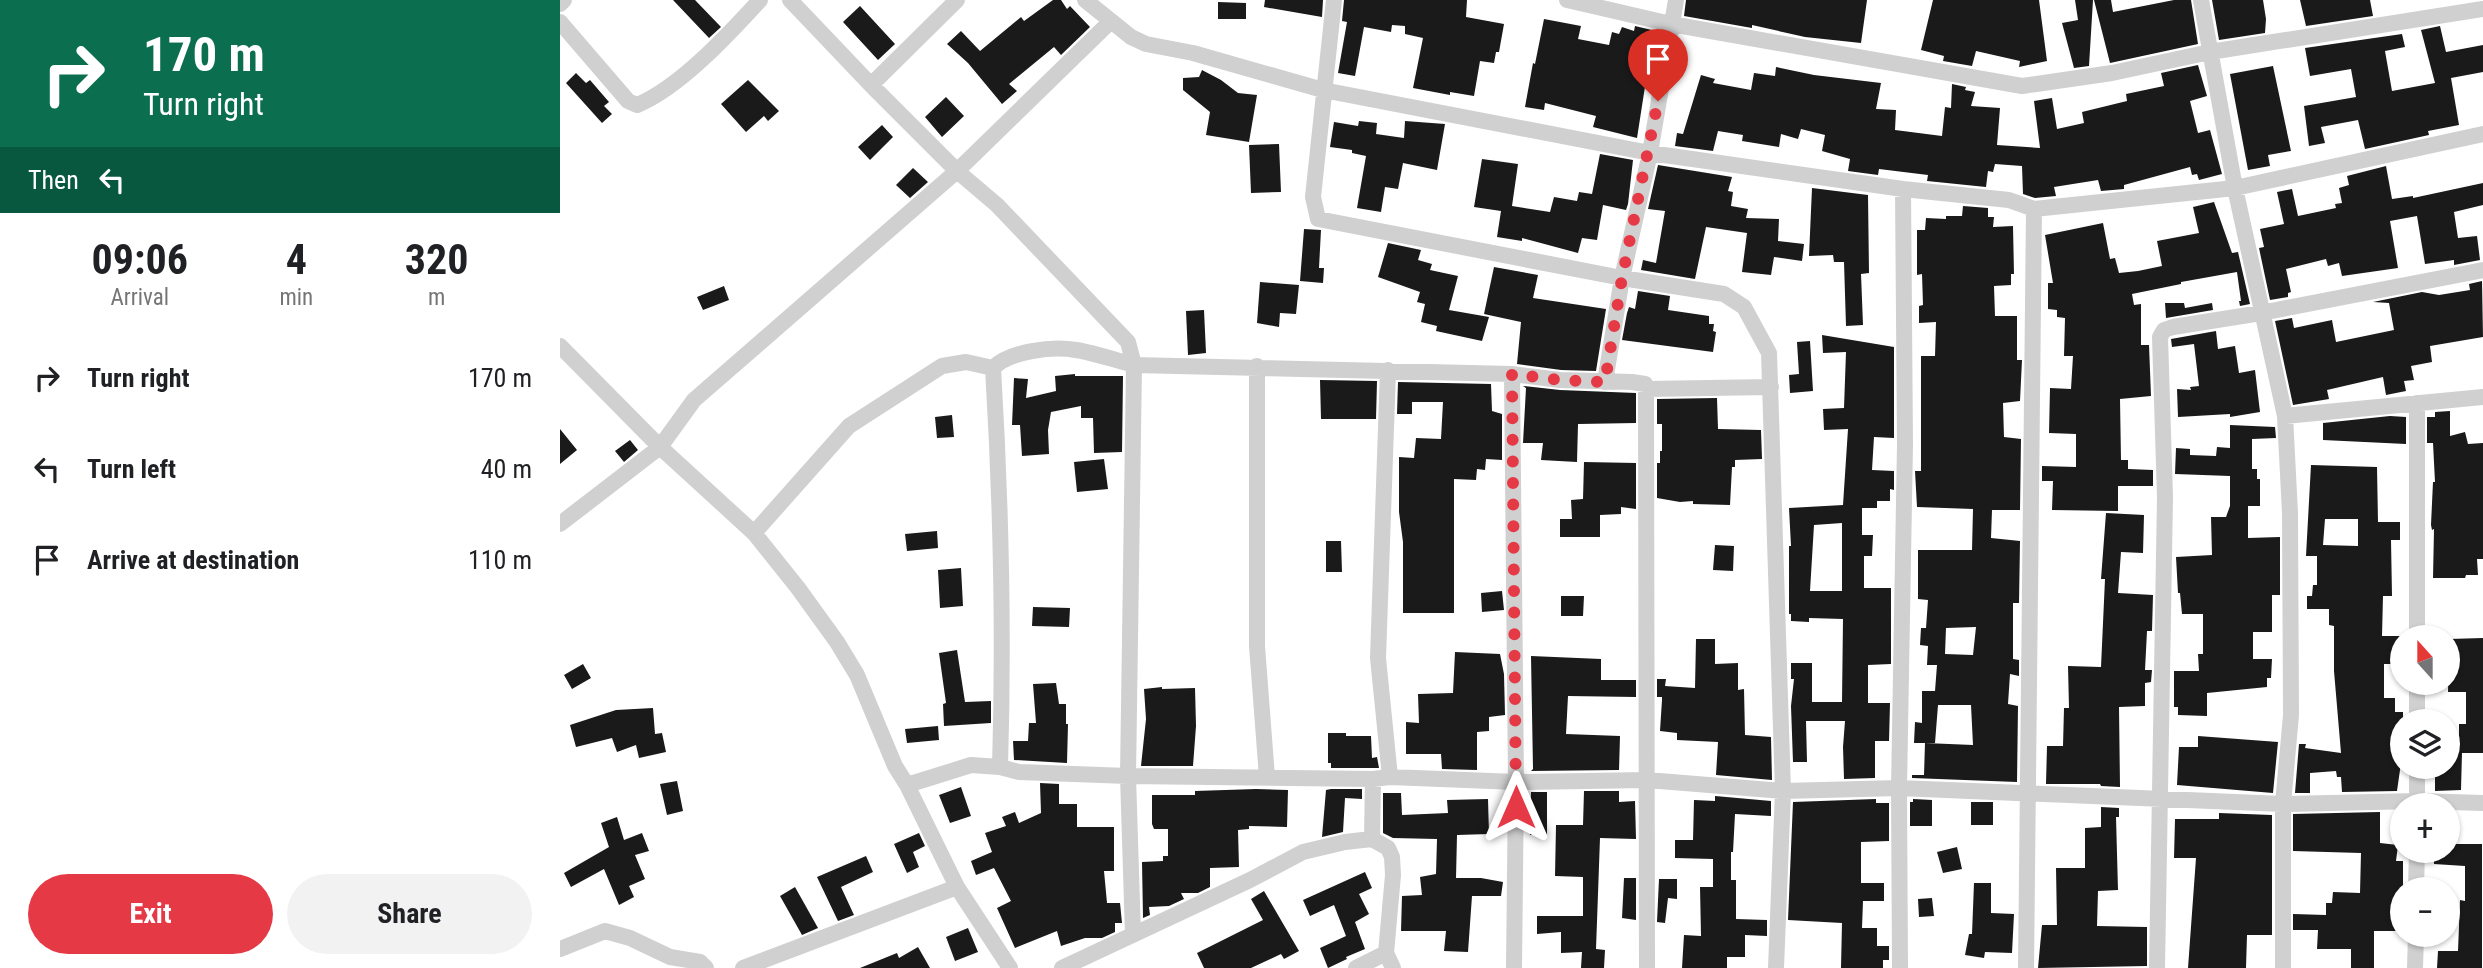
<!DOCTYPE html>
<meta charset="utf-8">
<style>
:root{--surface:#fff;--page:#f2f2f2;--text:#202124;--muted:#757577;--accent:#e63946}
body{margin:0;font-family:"Roboto Condensed",sans-serif;background:var(--page);color:var(--text);height:100vh;display:flex;flex-direction:column;font-size:26px;white-space:nowrap}
*{box-sizing:border-box;margin:0}
p{font-size:23px;color:var(--muted)}
.icon{flex:none;width:38px;height:38px;fill:none;stroke:currentColor;stroke-width:2;stroke-linecap:round;stroke-linejoin:round}
.map{position:relative;flex:1;overflow:hidden}
.panel{display:flex;flex-direction:column;background:var(--surface);width:560px}
.panel>*{flex:none}
.banner{background:#0b6e4f;color:#fff;overflow:hidden}
.needle{width:46px;rotate:339deg}
.tools{position:absolute;left:1830px;top:625px;display:grid;gap:14px}
.tools a{display:grid;place-items:center;width:70px;height:70px;border-radius:50%;background:var(--surface);box-shadow:0 2px 5px #0004;font-size:35px}
.pin{position:absolute;display:grid;place-items:center;width:60px;height:60px;color:#fff;margin:-72px -30px;border-radius:50% 50% 50% 0;rotate:-45deg;box-shadow:0 0 7px #0007}
.pin .icon{rotate:45deg}
.me{position:absolute;width:77px;margin:-38px;rotate:0deg;stroke-linejoin:round;filter:drop-shadow(0 0 5px #0008)}
.turn{display:flex;align-items:center;gap:24px;height:147px;padding:0 28px;font-size:32px}
.turn .icon{width:91px;height:91px;stroke-width:2.5}
.turn b{display:block;font-size:49px;line-height:60px}
.then{display:flex;align-items:center;height:66px;padding:0 28px;background:#0003;gap:14px;font-size:26px}
.eta{display:flex;justify-content:space-evenly;align-items:center;height:119px;text-align:center}
.eta b{font-size:42px;font-weight:700;line-height:49px}
.cta{display:flex;gap:14px;margin-top:auto;padding:14px 28px}
.cta a{flex:1;height:80px;border-radius:42px;background:var(--accent);color:#fff;font-size:28px;font-weight:700;line-height:80px;text-align:center}
.cta a+a{background:var(--page);color:var(--text)}
ul{padding:0;list-style:none}
li{display:flex;align-items:center;gap:21px;height:91px;padding:0 28px}
li div{flex:1}
li b{display:block;font-size:26px}
li em{font-style:normal}
main{display:flex;flex:1;min-height:0}
.map>svg:first-child{display:block}
.building{fill:#1a1a1a;fill-rule:evenodd}
.lines{fill:none;stroke-linecap:round;stroke-linejoin:round}
.minor{stroke:#d0d0d0;stroke-width:16}
.route{stroke:#e63946;stroke-width:12;stroke-dasharray:0 21.6}
</style>
<main>
<section class="panel">
<div class="banner">
<div class="turn"><svg class="icon" aria-label="right" viewBox="0 0 24 24"><path d="M7 20v-9h11M14 6l5 5-5 5"/></svg><div><b>170 m</b>Turn right</div></div>
<div class="then">Then<svg class="icon" aria-label="left" viewBox="0 0 24 24"><path d="M17 20v-9H6M10 6l-5 5 5 5"/></svg></div>
</div>
<div class="eta">
<div><b>09:06</b><p>Arrival</p></div>
<div><b>4</b><p>min</p></div>
<div><b>320</b><p>m</p></div>
</div>
<ul>
<li><svg class="icon" aria-label="right" viewBox="0 0 24 24"><path d="M7 20v-9h11M14 6l5 5-5 5"/></svg><div><b>Turn right</b></div><em>170 m</em></li>
<li><svg class="icon" aria-label="left" viewBox="0 0 24 24"><path d="M17 20v-9H6M10 6l-5 5 5 5"/></svg><div><b>Turn left</b></div><em>40 m</em></li>
<li><svg class="icon" aria-label="arrive" viewBox="0 0 24 24"><path d="M6 21V4h12l-3 4 3 4H6"/></svg><div><b>Arrive at destination</b></div><em>110 m</em></li>
</ul>
<div class="cta"><a>Exit</a><a>Share</a></div>
</section>
<div class="map">
<svg width="1923" height="968" viewBox="0 0 1923 968">
<rect width="100%" height="100%" fill="#fff"/>
<path class="building" d="M113,0H135L161,27L149,38Z
M493,0H501L507,9L510,6L530,27L501,55L494,47L449,84L457,91L442,104L408,63L387,44L401,31L420,51L461,17L464,21Z
M705,0H763L762,17L704,7Z
M784,0H907L906,17L944,24L939,52H936L934,63L920,61L914,96L890,92V95L853,88L863,38L845,34V26L832,25L831,32L804,27L795,76L778,73L787,22L782,21Z
M1126,0H1307L1301,43L1245,37L1192,25V28L1124,16Z
M1373,0H1479L1487,61L1459,67L1460,61L1416,51L1412,66L1383,61L1384,56L1361,50Z
M1515,0H1533L1529,66L1514,68L1502,23L1518,20Z
M1534,0H1551L1553,12L1614,0H1631L1638,44L1550,63Z
M1652,0H1703L1706,19L1705,33L1659,40Z
M1740,0H1810L1813,16L1746,26Z
M658,2L686,3V19H658Z
M300,6L335,44L318,60L283,22Z
M984,19L1021,26L1018,39L1049,45L1052,32L1059,34L1062,27L1074,31L1075,26L1100,32L1097,49L1091,48L1077,138L1033,127L1036,116L985,103L984,110L965,107L973,63L975,64Z
M1880,26L1886,52L1923,45V72L1891,78L1899,125L1868,131L1869,135L1805,149L1798,120L1761,127L1765,143L1749,146L1744,106L1796,97L1791,69L1750,76L1745,48L1842,34L1845,47L1825,51L1832,91L1875,83L1861,30Z
M1638,65L1647,96L1630,101L1638,133L1650,130L1662,174L1639,180L1637,174L1632,175L1630,167L1564,185V189L1541,191L1538,180L1494,187L1496,196L1475,198L1463,194L1462,166L1435,164L1433,172L1428,171L1426,187L1367,181L1368,175L1319,169L1318,175L1288,171L1290,159L1262,151L1265,135L1241,129L1238,139L1221,134L1219,147L1182,141L1183,135L1158,131L1153,151L1115,146L1117,133L1123,134L1141,75L1155,79L1153,83L1191,90L1194,73L1215,76L1216,67L1254,75L1321,83L1316,109L1336,110L1335,130L1382,136L1385,107L1391,108L1392,84L1406,87L1405,90L1415,92L1411,106L1440,108L1437,145L1480,148L1474,101L1492,98L1497,129L1524,123L1522,112L1567,101L1566,94L1604,86L1601,73Z
M1713,66L1731,151L1708,155L1710,166L1688,170L1670,74Z
M642,70L661,80L678,93L697,95L689,142L646,135L650,112L623,90V78L639,77Z
M16,73L26,83L30,80L49,102L44,106L52,114L42,123L6,83Z
M188,80L219,111L208,121L204,116L186,132L161,104Z
M386,97L404,116L382,137L365,117Z
M799,121L817,123L816,134L844,138L845,121L885,124L877,170L843,163L838,189L825,187L821,212L797,208L806,156L792,153V150L770,147L774,122L798,126Z
M322,125L333,137L310,160L298,147Z
M719,144L721,192L691,193L689,145Z
M1040,154L1073,160L1068,204L1066,210L1043,205L1037,240L1022,238L1018,253L962,238V241L937,237L941,211L914,207L922,159L958,164L952,206L990,212L994,197L1017,201L1019,192L1032,194Z
M1098,165L1172,177L1168,191L1173,192L1171,206L1188,209L1186,218L1219,219L1218,241L1244,244L1242,261L1214,257L1211,275L1182,272L1187,233L1146,227L1135,279L1081,270L1083,260L1096,263L1105,211L1088,209Z
M1826,166L1832,199L1853,196V198L1923,183V205L1894,212L1898,238L1917,236L1920,260L1894,265V260L1865,264L1857,216L1830,221L1838,268L1782,276L1779,263L1768,266L1766,259L1726,269L1731,292L1728,293V297L1710,300L1699,248L1704,247L1700,229L1724,224L1717,192L1732,189L1738,216L1776,208L1775,204L1782,203L1779,188L1789,185L1787,176Z
M353,168L368,182L350,198L336,185Z
M1252,188L1308,195L1309,273L1301,274L1303,325L1286,326L1284,262H1274L1273,255L1249,256Z
M1654,202L1672,253L1678,252L1690,304L1680,306L1679,301H1681L1677,272L1621,282V284L1572,294L1574,305L1581,304V345H1589L1591,396L1560,399L1561,460H1568V469L1593,470V486H1558V511L1492,510L1493,481H1482V466L1516,467V434L1489,433L1490,388L1511,389L1513,356H1504L1505,318L1497,317V310L1488,309V283H1493L1485,235L1543,223L1550,259L1555,258L1559,273L1578,271L1602,266L1597,241L1639,233L1633,207Z
M1403,206L1428,208V217H1434L1433,227L1453,226L1454,274H1451V285L1434,286L1435,316H1457V360H1462L1460,401L1443,403L1444,437L1461,439L1460,510H1432L1431,538L1460,541L1459,603H1453V659L1459,660V676L1450,674L1448,704L1458,706L1457,782L1352,778V775H1364L1365,743L1413,745L1411,705H1378L1375,743H1354L1355,722L1362,723V691H1375L1377,665H1367L1368,646L1360,645L1361,628H1366L1368,600L1358,599V550H1412L1413,509L1357,507L1355,471H1361V356H1375L1376,322L1359,323V306L1363,305L1362,274L1357,275V230H1365L1366,218L1386,219V216H1402ZM1416,627L1413,655L1385,654L1386,628Z
M744,229L761,230L759,268H764L763,283L740,281Z
M828,243L861,250L858,260L872,264L870,270L898,276L889,310L929,317L922,341L876,331L877,326L861,322L865,304L857,302L860,292L818,277Z
M934,267L978,275L973,298L1046,309L1036,371L1001,370L957,364L961,322L924,314Z
M1922,281L1923,337L1870,346L1872,362L1851,366L1854,380L1844,381L1846,391L1826,395L1823,377L1767,390L1769,399L1733,405L1715,321L1732,318L1734,328L1772,320L1776,342L1834,330L1829,303L1813,302L1862,292L1879,295L1910,290L1909,284Z
M700,282L739,285L736,314L720,313L719,327L697,323Z
M164,286L169,300L143,310L137,297Z
M1078,291L1110,296L1108,310L1149,316V324H1154L1153,331L1156,332L1153,352L1062,340L1067,313L1069,307L1075,309Z
M1605,303H1624L1625,308L1652,303L1653,310L1606,318Z
M644,310L646,353L628,355L626,311Z
M1656,331L1658,349L1675,346L1679,373L1695,370L1700,412L1670,417V414L1618,417L1617,389L1631,390L1630,387L1639,386L1634,344L1612,347L1611,339Z
M1262,335L1334,347V438L1314,437L1312,470L1334,471V490L1330,489V501H1317V508H1302V535H1313L1312,556H1304V588H1331V664L1308,665V703H1330L1329,741H1315V778L1284,779L1283,747L1285,721H1246L1247,762H1233L1231,706L1234,679H1231V663H1252V702H1282L1283,619L1249,618V622L1231,621V614H1229V546H1231L1229,508L1283,505L1288,429L1264,430L1263,409L1284,408L1286,352L1263,353ZM1282,523V591H1250L1254,525Z
M1250,341L1253,391L1230,393L1229,375L1239,374L1237,342Z
M515,374V376H563L562,452L534,453L533,418H521V406L491,412L488,430L489,454L462,456L460,425H452L454,378L468,379L466,398L496,391L495,376Z
M760,380L817,381L816,419H761Z
M838,382L931,384L932,411L942,414V460L926,459L925,470L917,469L916,480L894,479V613H843V542L839,512V457L854,458L856,438L881,439L883,402H852V414H837Z
M963,386L1000,390L1076,393V423L1018,424L1017,462L981,460L983,443H963L966,388Z
M1157,398L1158,429L1201,430L1202,459L1175,460V467H1172L1170,505L1133,504V501L1120,502L1097,498V463H1100V451H1102V424H1097V399Z
M1890,411V436L1905,432L1908,444L1923,443V559H1917L1918,575H1906L1905,578H1873L1874,529L1872,530L1871,525L1873,482H1875L1873,443H1867V417H1875V412Z
M392,415L394,437L377,438L375,417Z
M1830,416L1846,417V444L1763,440V423Z
M1670,425L1715,427L1716,438L1692,439V469H1697V479H1700V506H1688V538L1720,537V595H1712V632H1693V659H1712L1711,678H1707V687L1647,693V716L1618,715V707H1614V671H1639L1638,654H1643V614H1622L1620,593H1618L1616,557L1652,555L1651,517H1666L1670,506V476L1615,474L1616,448L1630,449V455L1656,456L1657,447L1670,448Z
M0,429L17,450L0,464Z
M70,440L78,450L64,462L55,451Z
M544,459L548,489L517,492L514,462Z
M1024,462L1076,463V509L1061,507V514L1040,515V537H1000V519H1012L1011,500L1023,499Z
M1751,465L1817,467L1818,522H1840V540H1831L1832,596H1823L1822,636H1843V650H1836V664H1824V698H1835V712H1843V749L1837,791L1782,792L1781,777H1777L1776,771L1750,773V793H1735L1739,744H1746L1745,748L1781,753L1774,671V626L1769,625V609H1747V596H1752L1753,585H1757V556H1746ZM1765,519H1798V546L1763,545Z
M1546,513L1584,515L1583,553L1561,552L1558,593L1593,595L1592,631H1587L1585,670H1592L1591,682L1585,683V706L1559,707L1560,787L1541,786L1540,784H1486L1487,746H1503L1504,708H1509L1508,666L1541,667L1545,579H1541Z
M377,531L378,548L347,551L345,534Z
M766,541H781L782,572H766Z
M1155,545L1174,546L1173,571L1153,570Z
M401,568L403,606L380,608L378,570Z
M942,591L944,610L922,612L921,593Z
M1001,596H1024L1023,616H1001Z
M473,607L510,608L509,627L472,626Z
M1923,638V753H1902L1901,790L1875,791V766H1888V738H1899V724H1906V692H1888L1889,639Z
M1136,639H1155V664L1178,663V690L1184,689L1185,735L1211,737L1212,780L1156,775L1158,742L1117,740V733L1100,731L1102,700V697H1097V679H1106L1105,686L1135,688Z
M397,650L405,702L431,701V723L384,726L383,704L386,703L379,653Z
M895,652L940,654L944,674L945,715L929,717V731L917,732V770L882,769L881,754H846V722L859,723L858,694L893,693Z
M971,656L1041,659V680H1076V697L1008,696L1006,734L1060,736L1059,770L971,771L973,769Z
M23,664L31,678L12,689L4,675Z
M496,683L499,704H506V724H508L507,763L454,760L453,741H468L469,723H476L473,684Z
M602,687V689L635,688L636,726L633,766H581L586,719L584,689Z
M93,708L95,734L102,733L106,752L79,758L76,745L57,752L52,738L16,747L10,725L56,710Z
M378,726L379,740L347,743L345,729Z
M768,733H786V736H811L812,758L817,757L819,768H771V763H768Z
M1638,736L1718,742L1713,793L1617,785L1619,747H1638Z
M117,781L123,811L107,815L100,784Z
M480,783L499,784V804H517V827H554V871H544L547,903H560L562,923H555V932L542,938H525L501,946L497,931L455,948L437,908L451,901L434,868L416,875L411,861L432,852L425,833L446,826L442,817L455,812L459,823L481,813Z
M401,787L411,816L390,823L379,795Z
M696,789L728,790L727,827L689,826V829L678,830L679,867L650,868V887L638,893H621L624,899L609,906L589,907L590,915L583,918L582,862L603,861V856H608V829H594L592,824V795H635V791Z
M771,789H802V799L785,798L783,832L762,837L766,790Z
M1024,791H1059V802L1075,801L1076,839L1040,838L1036,949L1045,950L1044,968H1021L1022,952L1001,953V932L977,934V916H1023V877L995,876L996,825H1023Z
M971,792H987V835H970Z
M823,793H841L842,815L888,813L887,800L928,799L929,834L897,835L896,878H921L943,882L941,896H912L908,952L884,951L886,931H841L842,896L862,895L860,877L876,874L877,839L833,838L823,833Z
M1155,796L1211,801V816L1175,814L1173,852H1171V880H1176V919L1207,920V936L1185,935V957H1167V968H1122L1124,935L1141,936L1140,887H1153V859L1115,858V840H1133L1134,800L1155,801Z
M1316,799V803H1329V841L1301,842V883H1324V901H1303L1302,928H1317V946H1329V960H1323V968H1281L1282,923L1228,920L1233,802Z
M1353,799L1372,800V826H1350V802H1353Z
M1411,802H1433V825H1411Z
M1541,807L1559,808V817H1556L1558,890L1538,891L1537,926L1587,927V966L1478,968L1482,925H1497L1496,868H1525V828L1541,827Z
M1820,812V843L1838,845L1836,861H1843V931H1814V968H1791V949H1757L1758,930H1733V914L1766,915V903H1772L1773,892L1800,893L1801,853L1733,851V814Z
M1659,813L1712,815V935H1687L1686,968H1628L1636,858H1614L1615,819H1659Z
M57,817L64,840L82,833L89,851L75,855L85,879L69,886L74,897L59,905L44,869L11,887L4,873L49,847L41,823Z
M359,833L365,846L353,852L359,867L347,873L334,844Z
M1888,844H1922V968H1877L1878,951H1898L1900,900L1905,901V866L1874,864V850H1888Z
M1397,847L1402,869L1383,873L1377,852Z
M306,856L313,872L281,887L294,915L278,921L257,877Z
M805,872L812,888L799,894L809,914L795,922L805,949L786,957L787,959L768,968L760,948L786,936L774,905L750,916L743,900Z
M1064,878H1076V920L1062,918Z
M1099,879H1117V899L1108,898L1105,923L1097,922Z
M1414,883H1431V913L1454,914L1452,953L1425,952L1424,958L1405,955L1409,934H1412Z
M235,887L258,928L242,935L220,896Z
M704,891L739,951L724,959L721,954L691,968H644L637,953L703,920L691,899Z
M1372,898L1374,916L1359,917L1358,899Z
M408,928L418,952L395,961L386,937Z
M358,947L370,968H300L337,953L339,958Z"/>
<g class="lines">
<path class="minor" d="M230,0L311,85L397,171L437,205L568,342L574,365L568,776L573,935
M525,0L571,37L586,44L633,53L763,90L1090,153L1343,189L1449,200L1474,209L1675,188L1923,134
M774,0L753,197L758,219L1062,278L1164,294L1184,307L1209,353L1223,791L1216,968
M1007,0L1111,24L1462,86L1552,73L1650,52L1923,9
M1641,0L1675,188L1725,416L1730,513L1731,715L1723,804V968
M0,4L4,0
M0,22L68,101L77,105C119,88 169,34 200,0
M311,85L397,0
M0,346L100,447L194,533L238,588L277,642L297,675L335,766L347,785L397,887L450,968
M697,366V646L707,777
M433,368C450,351 492,346 516,350C535,353 555,360 574,365L952,374L1000,380L1072,382L1085,384L1086,389L1211,387
M433,368C441,501 444,634 440,767
M828,370L818,658L830,777
M952,374L956,782L954,968
M1045,382L1062,278L1090,153L1116,0
M1086,389L1087,968
M1857,403V637
M1725,416L1923,397
M0,524L100,447L134,400L397,171L551,21
M194,533L289,426L382,366L406,362L433,368
M1857,682V721
M1857,766V805
M347,785L411,765L440,767L459,772L568,776L813,779L830,777L956,782L1087,780L1223,791L1339,788L1723,804L1857,801L1923,803
M812,839L813,779
M1856,889L1857,850
M0,949L45,931L70,938L110,957L140,962L146,968
M183,968L397,887
M502,968L690,880L743,852L785,842L812,839L828,848L832,857L833,875L826,953L833,968
M796,968L826,953
M1340,968L1339,788L1345,444L1343,189
M1466,968L1474,209
M1597,968L1605,497L1600,337L1604,330L1613,327L1701,313L1923,270
M1855,968L1856,934"/>
</g>
<g class="lines">
<path class="route" d="M956,807L952,374L1000,380L1045,382L1062,278L1098,101"/>
</g>
</svg>
<div class="tools">
<a><svg class="needle" viewBox="-14 -14 28 28"><path d="M0-13l5 13h-10z" fill="#e53935"/><path d="M0 13l5-13h-10z" fill="#757577"/></svg></a>
<a><svg class="icon" aria-label="layers" viewBox="0 0 24 24"><path d="M12 4l9 5-9 5-9-5zM3 14l9 5 9-5"/></svg></a>
<a>+</a>
<a>−</a>
</div>
<div class="pin" style="left:1098px;top:101px;background:#d93025"><svg class="icon" aria-label="arrive" viewBox="0 0 24 24"><path d="M6 21V4h12l-3 4 3 4H6"/></svg></div>
<svg class="me" style="left:956px;top:807px" viewBox="-20 -20 40 40"><path d="M0-17L14 15 0 8-14 15z" fill="#e63946" stroke="#fff" stroke-width="4"/></svg>
</div>
</main>
